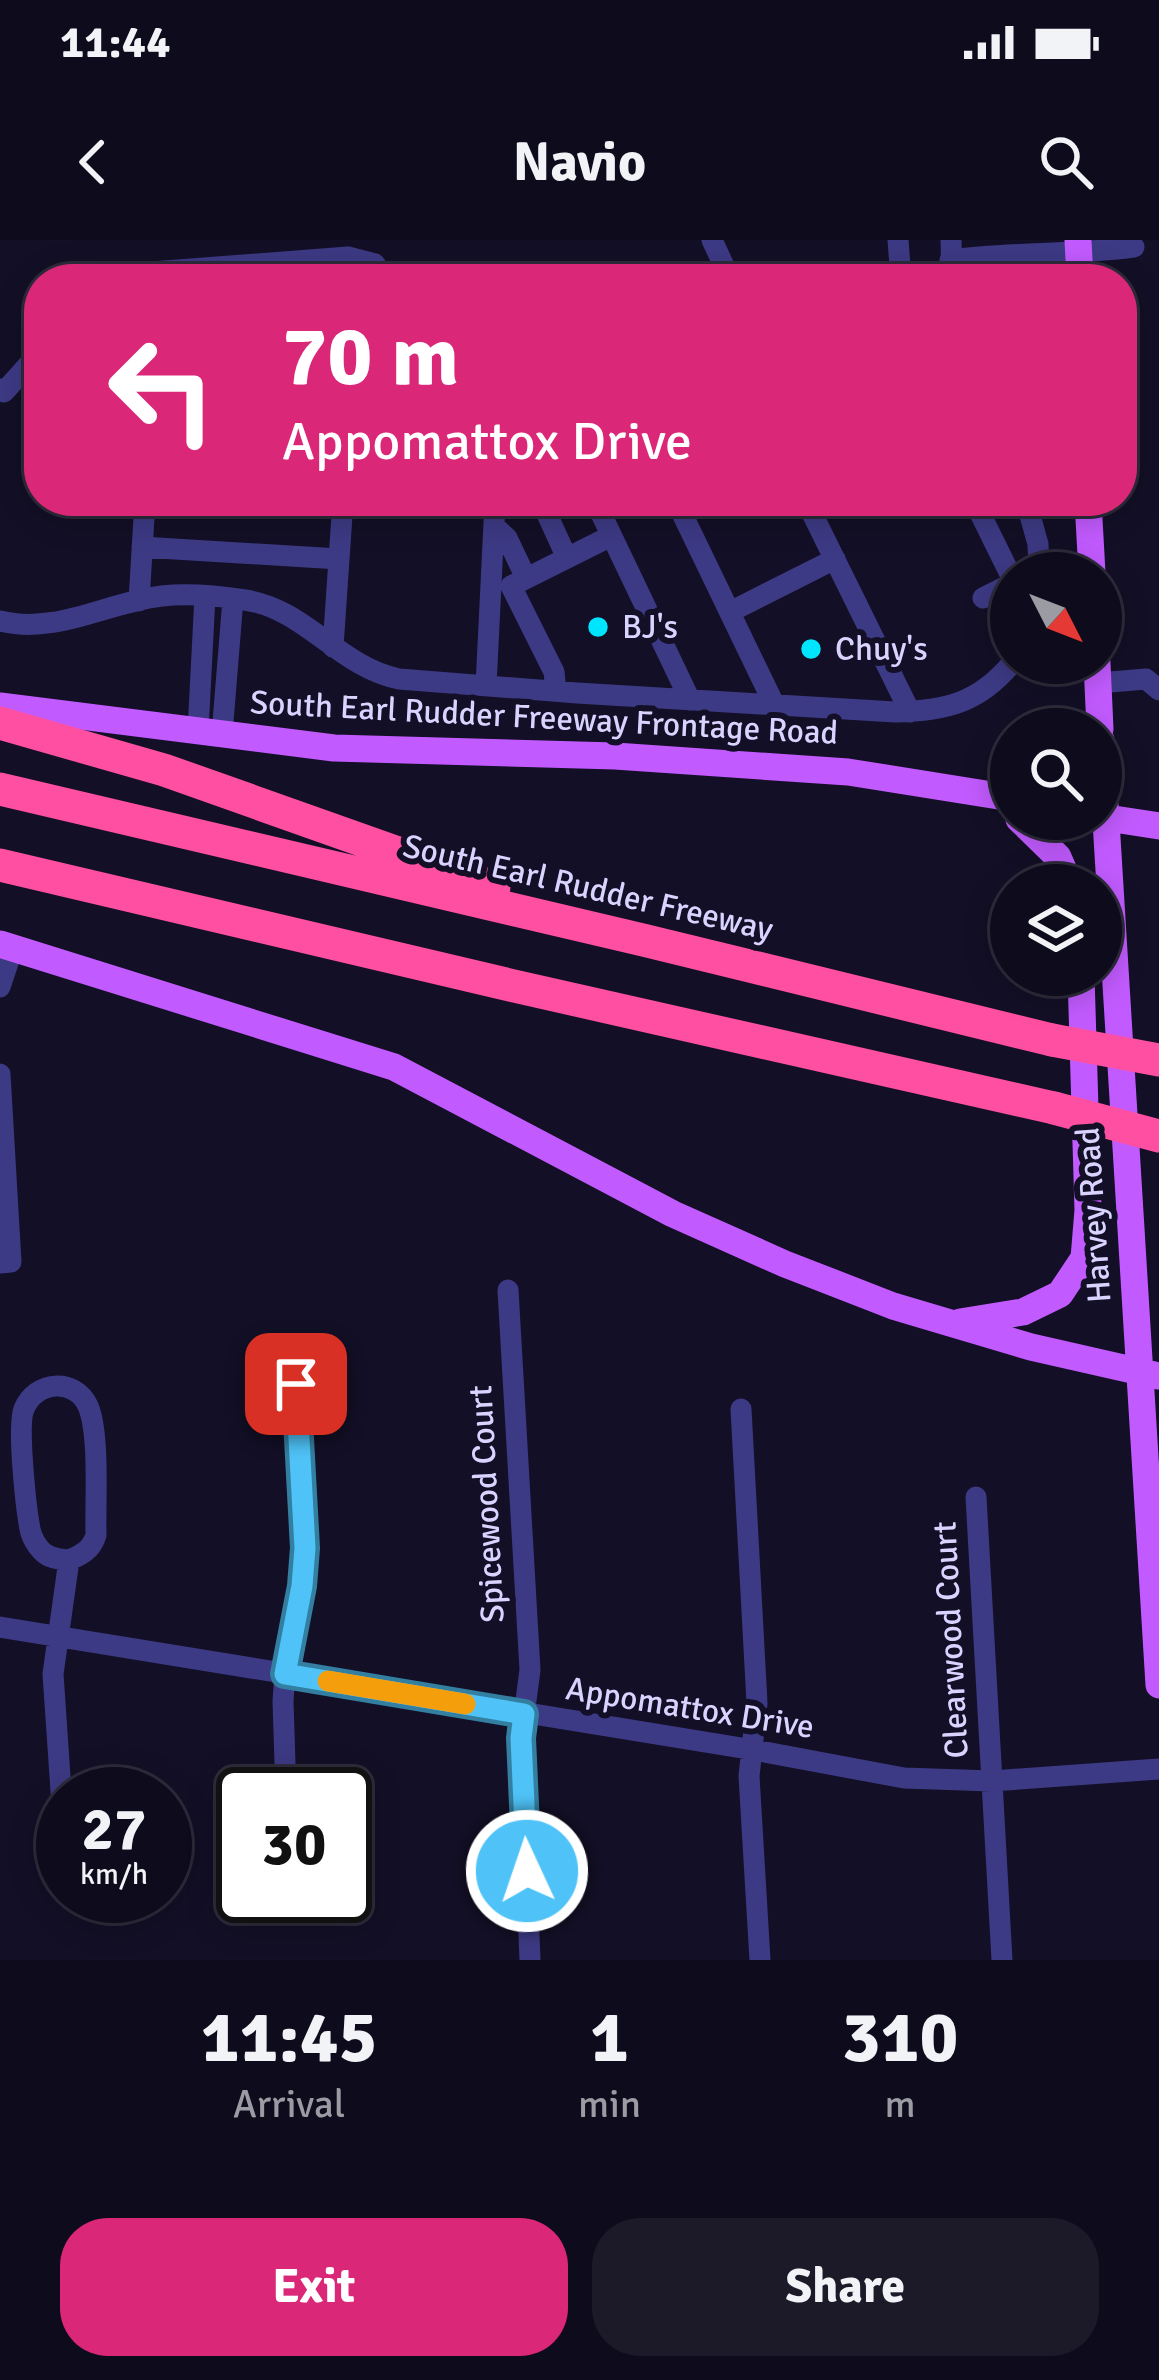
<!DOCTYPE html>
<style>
:root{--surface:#0e0b1c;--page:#1c1929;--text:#f1f3f6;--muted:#9b9ba3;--line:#2e2b3b;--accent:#db2777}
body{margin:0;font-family:Signika,sans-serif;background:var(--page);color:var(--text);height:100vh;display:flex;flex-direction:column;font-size:45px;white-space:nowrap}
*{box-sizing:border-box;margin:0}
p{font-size:39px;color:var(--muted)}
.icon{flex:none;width:66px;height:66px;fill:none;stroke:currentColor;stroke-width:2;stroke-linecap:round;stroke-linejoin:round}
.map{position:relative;height:1720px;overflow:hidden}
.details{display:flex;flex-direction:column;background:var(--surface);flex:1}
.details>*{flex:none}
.top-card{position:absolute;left:24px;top:24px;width:1113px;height:252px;border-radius:48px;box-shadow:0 6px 30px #0003,0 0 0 3px var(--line);background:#db2777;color:#fff;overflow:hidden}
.needle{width:78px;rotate:132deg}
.controls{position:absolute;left:990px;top:312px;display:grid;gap:24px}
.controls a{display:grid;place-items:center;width:132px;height:132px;border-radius:50%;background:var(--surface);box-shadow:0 6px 30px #0003,0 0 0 3px var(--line);font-size:60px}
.speed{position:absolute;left:36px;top:1527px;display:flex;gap:24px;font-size:60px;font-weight:700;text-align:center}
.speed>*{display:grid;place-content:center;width:156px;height:156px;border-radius:50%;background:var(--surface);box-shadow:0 6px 30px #0003,0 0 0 3px var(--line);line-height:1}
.speed small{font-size:30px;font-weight:400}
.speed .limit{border:6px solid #111;border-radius:18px;background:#fff;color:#111}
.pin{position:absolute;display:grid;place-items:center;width:102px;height:102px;color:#fff;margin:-51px;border-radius:24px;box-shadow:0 6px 18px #0006}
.me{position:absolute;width:132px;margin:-66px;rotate:357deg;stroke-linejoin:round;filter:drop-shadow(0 0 9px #0008)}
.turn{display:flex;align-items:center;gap:42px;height:252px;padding:0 60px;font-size:54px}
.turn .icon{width:156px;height:156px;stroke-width:2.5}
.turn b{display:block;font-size:84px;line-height:102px}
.eta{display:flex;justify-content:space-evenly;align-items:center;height:204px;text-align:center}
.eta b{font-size:72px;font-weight:700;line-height:84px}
.cta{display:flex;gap:24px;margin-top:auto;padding:24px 60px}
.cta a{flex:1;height:138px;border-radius:48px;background:var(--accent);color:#fff;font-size:48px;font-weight:700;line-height:138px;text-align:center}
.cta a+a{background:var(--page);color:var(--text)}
.status{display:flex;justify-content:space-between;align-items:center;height:84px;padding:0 60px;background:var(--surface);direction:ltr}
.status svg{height:33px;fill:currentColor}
header{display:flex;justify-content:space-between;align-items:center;height:156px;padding:0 60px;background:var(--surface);font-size:54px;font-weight:700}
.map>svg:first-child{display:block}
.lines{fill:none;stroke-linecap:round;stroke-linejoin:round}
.minor{stroke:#3d3a85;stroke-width:21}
.major{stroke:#c25bff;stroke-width:27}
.highway{stroke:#ff4fa3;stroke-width:33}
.highway-bridge{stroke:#ff4fa3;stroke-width:33}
.route-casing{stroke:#337fa1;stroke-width:30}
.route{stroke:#4fc3f7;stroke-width:21}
.slow{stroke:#f59e0b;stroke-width:21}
.poi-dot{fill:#00e5ff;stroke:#130f26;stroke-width:4.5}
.labels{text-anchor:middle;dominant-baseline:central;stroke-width:12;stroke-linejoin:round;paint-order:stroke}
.poi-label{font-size:33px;fill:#d9d4ff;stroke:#130f26;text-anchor:start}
.street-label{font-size:33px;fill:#d9d4ff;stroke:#130f26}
</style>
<div class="status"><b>11:44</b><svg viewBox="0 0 49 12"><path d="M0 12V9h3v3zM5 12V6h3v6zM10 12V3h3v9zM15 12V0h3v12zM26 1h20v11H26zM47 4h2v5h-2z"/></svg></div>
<header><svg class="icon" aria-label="back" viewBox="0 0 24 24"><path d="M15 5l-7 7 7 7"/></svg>Navio<svg class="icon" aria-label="search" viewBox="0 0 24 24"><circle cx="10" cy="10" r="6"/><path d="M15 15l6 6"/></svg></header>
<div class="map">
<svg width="1159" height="1720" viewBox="0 0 1159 1720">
<rect width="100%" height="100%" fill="#130f26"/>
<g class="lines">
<path class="minor" d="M712,0L730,39
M898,0L901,39
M951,0L952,39
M950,20C1012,12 1072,15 1134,7
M108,39L138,33L348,17L375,24L383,39
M0,149L4,152L39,113
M541,261L567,318
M595,261L690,460
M676,261L774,464
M806,261L910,472
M974,261L1011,336
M1026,261L1038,304L1039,333
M494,286L507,298L526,338
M142,307L339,319
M983,358L1011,344
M139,361L145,261
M730,372L835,319
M0,381C56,395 108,362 162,356C189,353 219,356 245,360C306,369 339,427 399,439L577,453L895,472C945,471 979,463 1012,423
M333,407L343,261
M1098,443L1146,439L1159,450
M486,446L495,263
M556,451L554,432L511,346L611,296
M198,491L205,356
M222,494L233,359
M0,747L13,708
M0,834L11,1022L0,1023
M508,1050L530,1430L521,1498L530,1720
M741,1169L757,1463L749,1536L760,1720
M976,1257L1002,1720
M0,1387L754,1510L904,1538L992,1541L1159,1529
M286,1554L283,1461L285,1434L302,1346L306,1308L296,1145
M63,1580L53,1434L69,1320C82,1315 92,1309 96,1295C95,1263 100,1194 88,1166C75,1137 35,1141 24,1169C17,1185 26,1268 30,1289C31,1296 37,1307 43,1312C50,1319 60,1319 69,1320"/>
<path class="major" d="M1078,0L1080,39
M1088,261L1092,333
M1097,423L1100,489
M0,466L334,508L615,516L848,532L1011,558
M1101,500L1159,1445
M1101,577L1159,586
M1019,579L1058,617L1070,645
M0,704L394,827L673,974L785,1024L893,1066L1031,1107L1159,1136
M960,1082L1023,1072L1060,1054L1084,1018L1088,970L1081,735"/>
<path class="highway" d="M0,483L164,530L494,647
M0,549L643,700L1052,800
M0,625L514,746L1054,868"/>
<path class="highway-bridge" d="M1052,800L1159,820
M1054,868L1159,896"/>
</g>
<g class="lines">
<defs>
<path id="route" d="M296,1144L305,1308L302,1346L285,1434L524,1474L521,1498L527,1631"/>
</defs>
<use href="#route" class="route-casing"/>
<use href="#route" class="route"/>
<path class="slow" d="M328,1441L465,1464"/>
</g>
<g class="poi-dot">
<circle cx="598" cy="387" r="12"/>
<circle cx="811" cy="409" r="12"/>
</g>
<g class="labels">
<g class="poi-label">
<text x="622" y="387">BJ's</text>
<text x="835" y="409">Chuy's</text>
</g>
<g class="street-label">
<text transform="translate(544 478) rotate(3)">South Earl Rudder Freeway Frontage Road</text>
<text transform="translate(588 648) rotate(13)">South Earl Rudder Freeway</text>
<text transform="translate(1094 975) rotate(-94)">Harvey Road</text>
<text transform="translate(487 1264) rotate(-93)">Spicewood Court</text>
<text transform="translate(951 1400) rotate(-93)">Clearwood Court</text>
<text transform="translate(690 1468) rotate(9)">Appomattox Drive</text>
</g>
</g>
</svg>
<div class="controls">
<a><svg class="needle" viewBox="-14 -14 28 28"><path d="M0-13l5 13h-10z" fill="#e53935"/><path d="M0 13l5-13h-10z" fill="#9b9ba3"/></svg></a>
<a><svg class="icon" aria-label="search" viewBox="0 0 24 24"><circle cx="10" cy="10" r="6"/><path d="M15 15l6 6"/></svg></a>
<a><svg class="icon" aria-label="layers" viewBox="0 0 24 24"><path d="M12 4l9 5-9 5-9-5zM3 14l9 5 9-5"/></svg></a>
</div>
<div class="speed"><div>27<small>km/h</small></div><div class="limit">30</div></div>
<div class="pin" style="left:296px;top:1144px;background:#d93025"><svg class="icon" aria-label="arrive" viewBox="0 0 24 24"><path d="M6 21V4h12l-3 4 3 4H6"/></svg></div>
<svg class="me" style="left:527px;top:1631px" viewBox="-20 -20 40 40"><circle r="17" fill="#4fc3f7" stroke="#fff" stroke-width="3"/><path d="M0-11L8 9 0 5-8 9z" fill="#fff"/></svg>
<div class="top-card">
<div class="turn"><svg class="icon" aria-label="left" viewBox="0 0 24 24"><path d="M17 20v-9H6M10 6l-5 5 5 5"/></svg><div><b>70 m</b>Appomattox Drive</div></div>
</div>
</div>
<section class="details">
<div class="eta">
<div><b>11:45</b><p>Arrival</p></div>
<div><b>1</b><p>min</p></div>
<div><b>310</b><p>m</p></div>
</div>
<div class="cta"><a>Exit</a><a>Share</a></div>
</section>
